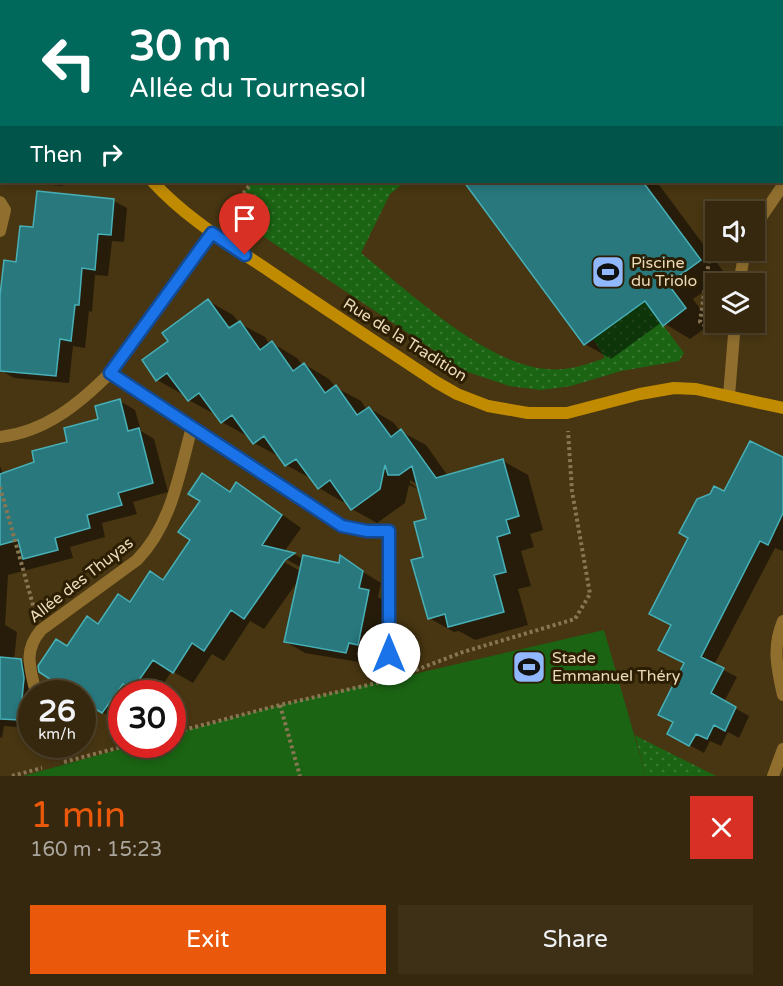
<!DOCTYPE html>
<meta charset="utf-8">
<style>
:root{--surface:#36280e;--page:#3d3017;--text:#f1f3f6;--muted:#aaa69e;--line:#50442e;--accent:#ea580c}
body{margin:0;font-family:"Varela Round",sans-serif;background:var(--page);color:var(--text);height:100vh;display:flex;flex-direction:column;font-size:22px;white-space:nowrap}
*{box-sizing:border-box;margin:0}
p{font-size:20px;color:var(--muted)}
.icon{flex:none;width:33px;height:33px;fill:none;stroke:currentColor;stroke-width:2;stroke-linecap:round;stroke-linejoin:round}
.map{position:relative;height:776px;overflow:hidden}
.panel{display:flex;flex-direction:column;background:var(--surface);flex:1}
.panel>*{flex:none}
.banner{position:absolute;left:0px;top:0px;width:783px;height:183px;box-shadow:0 3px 9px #0003,0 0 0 2px var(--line);background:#00695c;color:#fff;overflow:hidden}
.fabs{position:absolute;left:705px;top:201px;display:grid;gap:12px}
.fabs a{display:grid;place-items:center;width:60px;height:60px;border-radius:0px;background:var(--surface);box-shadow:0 3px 9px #0003,0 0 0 2px var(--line);font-size:30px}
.speed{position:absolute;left:18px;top:680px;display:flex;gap:12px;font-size:30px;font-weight:700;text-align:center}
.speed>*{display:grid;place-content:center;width:78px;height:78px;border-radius:50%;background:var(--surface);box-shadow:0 3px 9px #0003,0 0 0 2px var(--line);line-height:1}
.speed small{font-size:15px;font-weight:400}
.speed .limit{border:9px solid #d22;background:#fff;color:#111}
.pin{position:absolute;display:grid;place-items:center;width:51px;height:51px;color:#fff;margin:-62px -26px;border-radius:50% 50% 50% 0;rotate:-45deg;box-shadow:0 0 6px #0007}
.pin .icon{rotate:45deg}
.me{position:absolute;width:66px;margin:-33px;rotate:0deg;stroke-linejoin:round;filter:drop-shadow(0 0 4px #0008)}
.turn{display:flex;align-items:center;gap:21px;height:126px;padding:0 30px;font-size:27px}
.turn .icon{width:78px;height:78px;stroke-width:2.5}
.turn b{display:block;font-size:42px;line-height:51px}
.then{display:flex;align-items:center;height:57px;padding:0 30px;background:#0003;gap:12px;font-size:22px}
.round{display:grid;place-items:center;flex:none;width:63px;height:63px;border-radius:0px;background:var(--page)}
.summary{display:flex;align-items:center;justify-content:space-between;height:102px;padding:0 30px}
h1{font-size:36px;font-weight:600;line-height:45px;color:var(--accent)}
.cta{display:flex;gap:12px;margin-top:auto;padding:12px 30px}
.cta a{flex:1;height:69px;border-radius:0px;background:var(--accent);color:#fff;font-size:24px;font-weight:600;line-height:69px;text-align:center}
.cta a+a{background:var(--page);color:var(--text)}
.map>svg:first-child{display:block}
.grass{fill:url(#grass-dots)}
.pitch{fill:#1b6413}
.shadow{fill:#0007;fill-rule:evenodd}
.building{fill:#28787e;stroke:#48b0b7;stroke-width:1.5}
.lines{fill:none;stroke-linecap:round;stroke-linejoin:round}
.path{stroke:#887653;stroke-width:4;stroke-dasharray:3 3;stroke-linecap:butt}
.street{stroke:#906f2e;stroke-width:12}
.secondary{stroke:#c08b00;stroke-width:12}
.route-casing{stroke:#114b97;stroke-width:15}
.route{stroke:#1a73e8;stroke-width:10}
.labels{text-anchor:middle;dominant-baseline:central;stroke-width:6;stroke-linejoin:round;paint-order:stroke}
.poi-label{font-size:16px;fill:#ecdab9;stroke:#2b1e02;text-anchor:start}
.street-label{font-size:16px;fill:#ecdab9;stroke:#2b1e02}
</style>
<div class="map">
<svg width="783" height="776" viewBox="0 0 783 776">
<defs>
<pattern id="grass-dots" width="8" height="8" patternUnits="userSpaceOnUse" patternTransform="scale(1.5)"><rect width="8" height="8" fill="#1b6413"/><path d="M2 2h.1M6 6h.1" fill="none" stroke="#3c7a33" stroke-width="1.8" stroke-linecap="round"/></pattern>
</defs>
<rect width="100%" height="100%" fill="#483612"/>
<path class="grass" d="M252,182H405L390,194L361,253C408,291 486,365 547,369C567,371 586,365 605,358L593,339L645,301L684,353L679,361L621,371L571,386L541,390L509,386L465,371L228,213Z
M635,735L644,740L716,776H646Z"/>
<path class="pitch" d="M604,630L646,776H23L138,744H172L173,734L280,705Z"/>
<path class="shadow" d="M0,0H14L2,2V180Z
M260,0H292L293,2H259Z
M429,0H460L461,2H427Z
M601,0H632L630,2Z
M14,182H63V186Z
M466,182H657L726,275L693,299L711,324L690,339L662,322L611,359L585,344Z
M39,192L114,201L127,208L124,242L112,241L108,276L95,275L92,312L89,311L85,348L73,346L69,383L14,378L0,370V299L35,229Z
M208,301L233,315L239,323L265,337L270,345L272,343L297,358L303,366L304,364L329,379L335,387L361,401L367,410L369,408L394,423L400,431L426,445L448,476L503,461L528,475L543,530L530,534L534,547L521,551L531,586L518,589L528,625L475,640L459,631L454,632L429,618L425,558L428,520L417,484L410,480V483L418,489L409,485L405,503L377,523L352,509L346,501L343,502L319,488L312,479L286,465L280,457L254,443L248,435L247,436L222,422L216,413L214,414L189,400L184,393L182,394L157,380L170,341Z
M120,401L135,410L141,431L154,439L168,492L133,502L137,514L102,523L105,537L70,547L73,558L8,575L5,625L17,632L14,660L21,661L37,670L39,687L32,693V728L4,726L2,738L0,737V466L3,474L36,463L69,443L100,420Z
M783,459V551L775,548L714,665L737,677L724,702L749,716L739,738L728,732L721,746L710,741L704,753L669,734L674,723L686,663L672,625L725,493Z
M203,475L231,492L237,484L256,496L301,528L284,552L294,554L304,560L340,564L341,558L381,583L378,597L388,602L377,655L368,653L365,663L305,653L286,642L300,578L264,629L250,621L224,661L212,654L193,683L172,671L157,693H122V723L102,712L82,693H74L68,648L164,581L193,539L202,501ZM279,555L302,568V572L277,558Z"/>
<path class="building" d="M464,182H643L701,260L668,284L686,308L663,326L645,301L584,345Z
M37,191L114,199L111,235L98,234L95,270L82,268L79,305H75L71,341L60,339L56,376L0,371V295L4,260L16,262L20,226L33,227Z
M208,299L229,328L240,321L260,350L272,341L293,371L304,363L325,393L336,385L357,415L369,407L391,437L401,429L436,478L503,459L519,516L506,520L510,533L497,537L506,572L494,575L504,612L448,627L445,614L428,619L411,560L423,557L414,522L426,519L412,466L399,475H388L385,465L380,489L351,510L330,480L318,489L296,459L285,466L264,436L253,444L232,415L221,423L199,393L188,401L167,373L156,381L142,360L168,341L162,333Z
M120,399L128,431L139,428L153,483L118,493L122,505L87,515L90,528L55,538L58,550L23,559L18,540L0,545V474L34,462L32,451L67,442L64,428L98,419L95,406Z
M750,441L783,457V513L768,545L760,541L701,657L724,668L711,693L736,707L725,731L714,725L707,739L696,734L689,746L667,734L673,722L658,715L684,663L658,650L671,625L649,614L688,538L679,533L697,499L710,494L714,486L724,491Z
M202,473L230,492L236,482L282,515L262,545L295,553L285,560L244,619L231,610L204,651L192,643L173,673L153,660L132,690L123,684L102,713L82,701V693H71L39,672L38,666L56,639L67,646L87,616L98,624L118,594L130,602L150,571L163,580L190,540L178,532L200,501L188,494Z
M303,555L339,563L340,555L363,571L359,588L369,590L358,645L349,643L346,653L284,642Z
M0,657L21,659L24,678L20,720L0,719Z"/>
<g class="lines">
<path class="path" d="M297,0L300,2
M384,2L385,0
M782,157L783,159
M225,217L252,182
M715,333L700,322L715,219
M0,487L35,612
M280,705L300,776
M172,733L280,705L390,680L463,652L575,619L590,594L572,491L568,431
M64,762L133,744
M12,776L42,768"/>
<path class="street" d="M208,2L209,0
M0,202L5,210L0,231
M754,228L783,185
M739,284L745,250
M110,373L342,526L367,531H389V654
M729,396L735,322
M0,437C45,432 79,404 110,373L212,233
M783,621C772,647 777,668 783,695
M36,693C30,668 23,651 41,630L137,560C172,524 179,474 192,427
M47,744L48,749
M773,776L783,749"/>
<path class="secondary" d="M81,0V2
M153,182C185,217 226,242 265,268C322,307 379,344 436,382L457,394L488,406L528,413H567L640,394L674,388L696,389L783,408"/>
</g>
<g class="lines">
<defs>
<path id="route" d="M245,255L212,233L110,373L342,526L367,531H389V654"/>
</defs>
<use href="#route" class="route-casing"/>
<use href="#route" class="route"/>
</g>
<defs>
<symbol id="stadium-square" viewBox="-11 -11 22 22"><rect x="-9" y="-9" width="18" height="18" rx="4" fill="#91b8fd" stroke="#2b1e02"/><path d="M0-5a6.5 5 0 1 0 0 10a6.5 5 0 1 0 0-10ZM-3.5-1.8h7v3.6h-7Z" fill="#111"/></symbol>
</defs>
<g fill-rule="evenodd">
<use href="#stadium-square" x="589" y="253" width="38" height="38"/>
<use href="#stadium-square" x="510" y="648" width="38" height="38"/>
</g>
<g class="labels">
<g class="poi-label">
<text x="631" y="263">Piscine<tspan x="631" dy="18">du Triolo</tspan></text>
<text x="552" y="658">Stade<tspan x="552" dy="18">Emmanuel Théry</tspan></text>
</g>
<g class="street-label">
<text transform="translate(405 340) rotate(32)">Rue de la Tradition</text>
<text transform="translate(81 580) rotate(-38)">Allée des Thuyas</text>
</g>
</g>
</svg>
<div class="fabs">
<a><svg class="icon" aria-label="sound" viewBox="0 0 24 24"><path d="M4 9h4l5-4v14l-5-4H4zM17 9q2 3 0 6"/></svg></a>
<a><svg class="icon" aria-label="layers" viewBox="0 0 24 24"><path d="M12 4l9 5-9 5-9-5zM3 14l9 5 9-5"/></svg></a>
</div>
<div class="speed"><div>26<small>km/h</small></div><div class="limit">30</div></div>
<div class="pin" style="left:245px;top:255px;background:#d93025"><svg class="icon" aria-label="arrive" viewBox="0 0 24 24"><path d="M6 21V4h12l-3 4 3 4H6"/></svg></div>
<svg class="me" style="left:389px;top:654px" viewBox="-20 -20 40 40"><circle r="19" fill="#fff"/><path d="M0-13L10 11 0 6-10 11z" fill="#1a73e8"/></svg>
<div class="banner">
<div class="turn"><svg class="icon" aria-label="left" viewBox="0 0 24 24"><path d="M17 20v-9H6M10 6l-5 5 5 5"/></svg><div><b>30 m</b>Allée du Tournesol</div></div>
<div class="then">Then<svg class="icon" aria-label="right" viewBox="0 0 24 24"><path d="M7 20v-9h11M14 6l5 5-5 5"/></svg></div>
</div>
</div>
<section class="panel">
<div class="summary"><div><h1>1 min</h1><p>160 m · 15:23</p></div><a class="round" style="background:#d93025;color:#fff"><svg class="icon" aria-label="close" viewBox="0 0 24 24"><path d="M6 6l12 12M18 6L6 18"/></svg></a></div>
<div class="cta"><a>Exit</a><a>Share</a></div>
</section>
